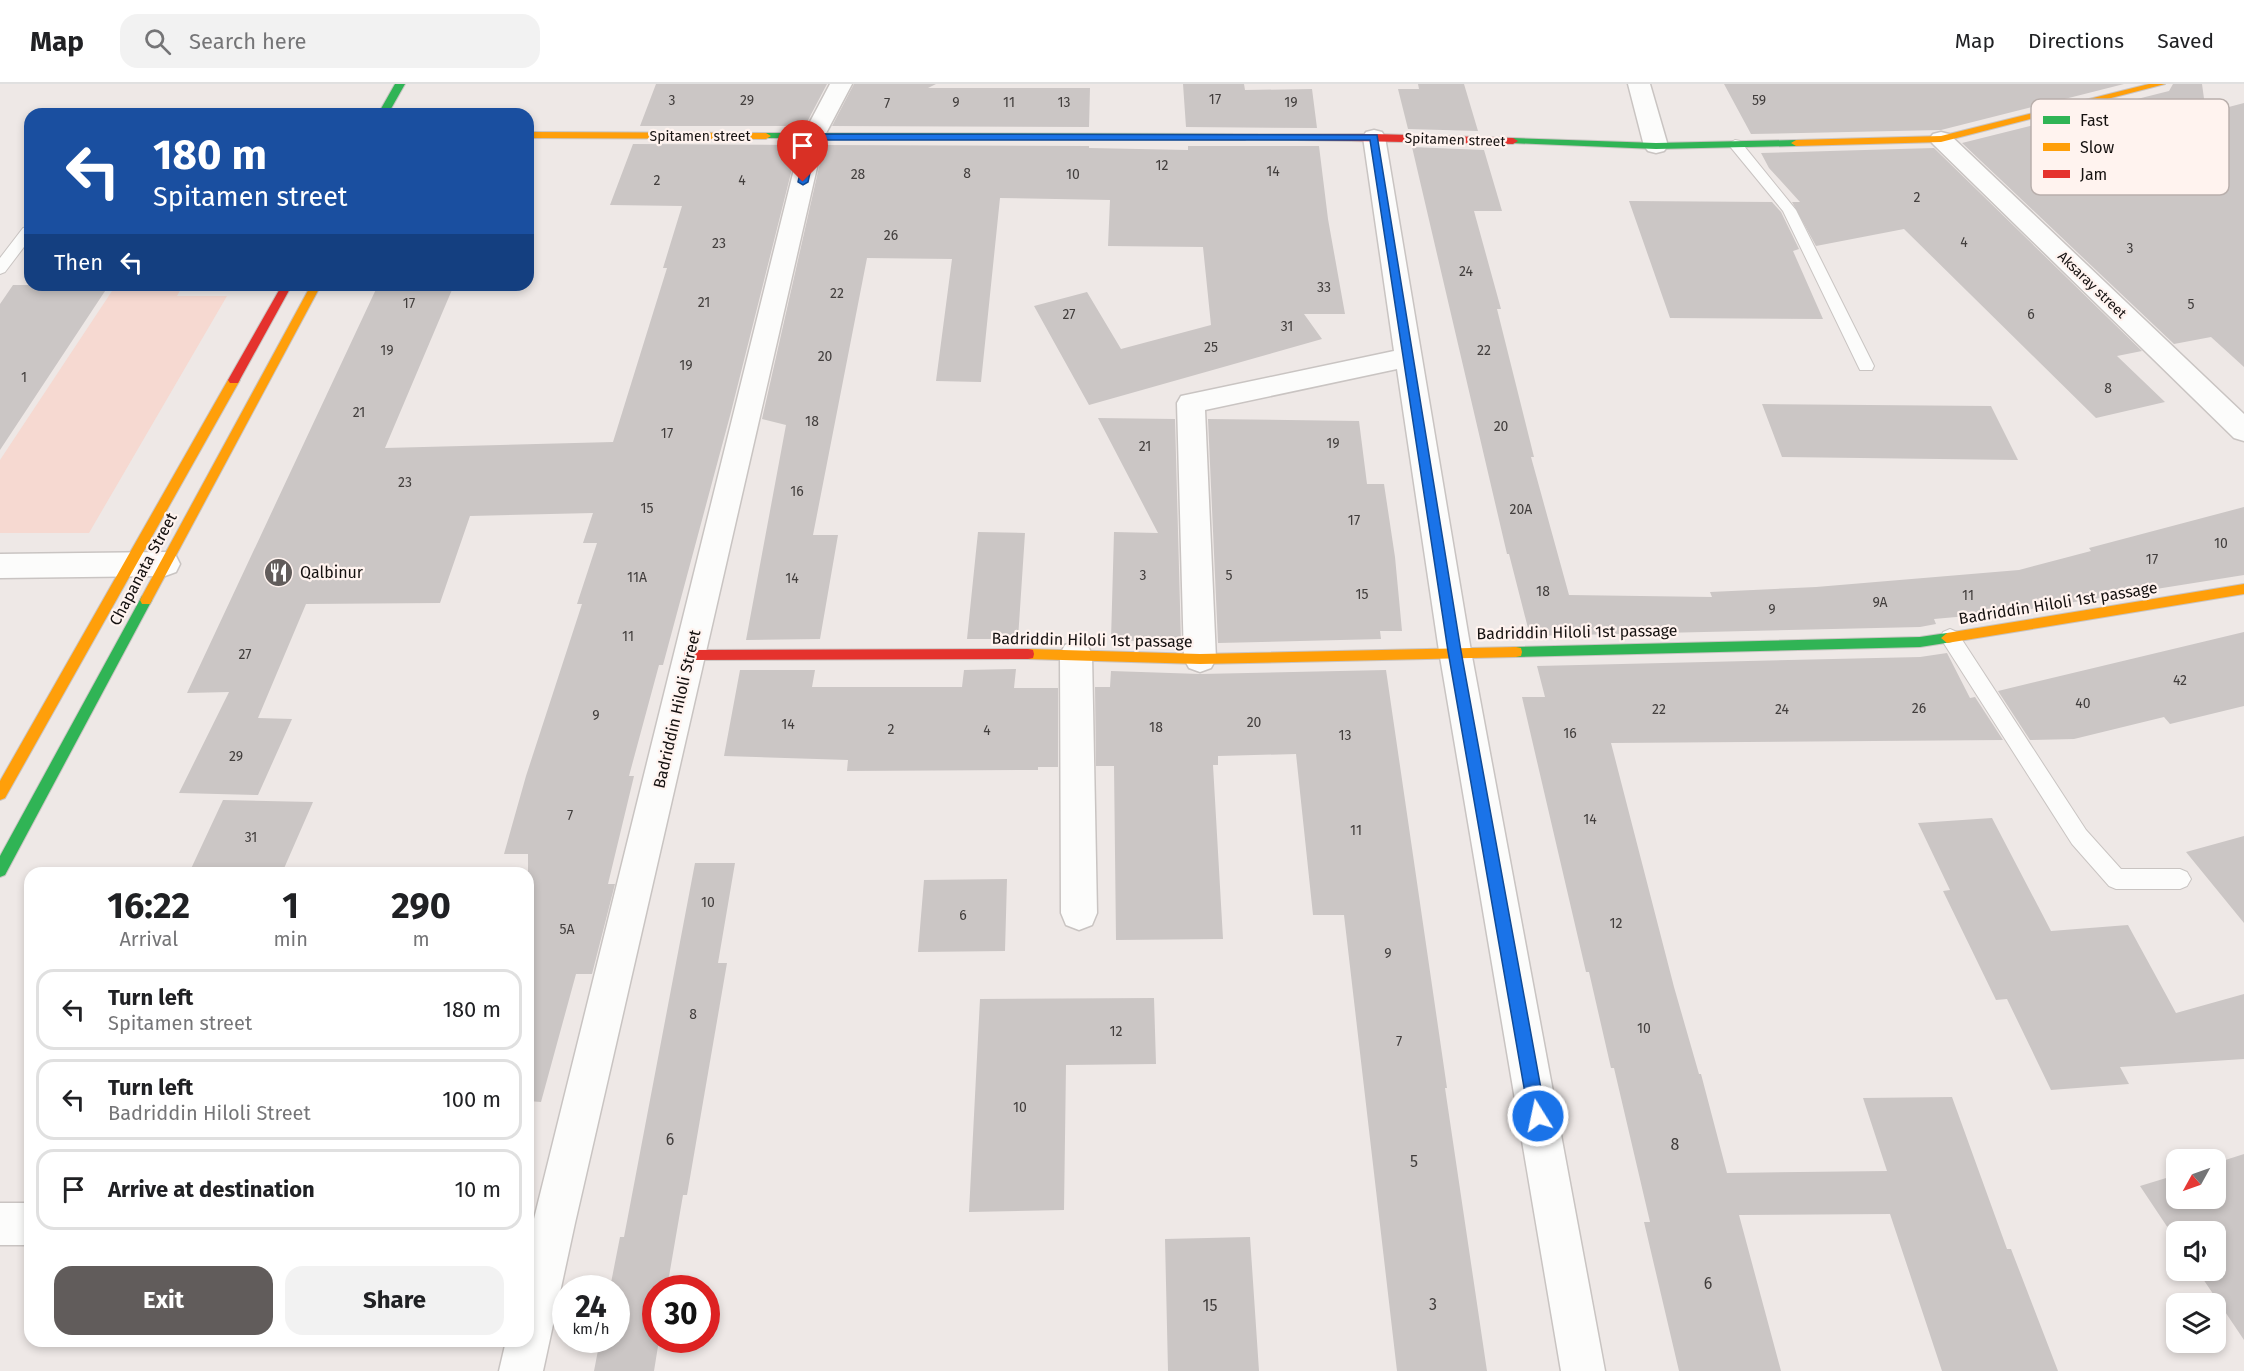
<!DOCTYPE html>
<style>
:root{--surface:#fff;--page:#f2f2f2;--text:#202124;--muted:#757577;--line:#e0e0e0;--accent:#615c5b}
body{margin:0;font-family:"Fira Sans",sans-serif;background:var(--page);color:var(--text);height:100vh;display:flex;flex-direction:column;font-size:22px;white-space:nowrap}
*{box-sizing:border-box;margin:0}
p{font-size:20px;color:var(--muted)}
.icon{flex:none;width:33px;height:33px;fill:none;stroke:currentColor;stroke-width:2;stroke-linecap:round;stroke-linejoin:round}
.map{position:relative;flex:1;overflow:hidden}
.sheet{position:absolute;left:24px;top:783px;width:510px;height:480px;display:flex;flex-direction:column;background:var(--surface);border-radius:18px;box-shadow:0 3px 9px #0003}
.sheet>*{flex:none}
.top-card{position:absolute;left:24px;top:24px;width:510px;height:183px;border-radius:18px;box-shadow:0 3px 9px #0003;background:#1a4fa0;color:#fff;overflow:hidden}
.needle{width:39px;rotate:230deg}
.buttons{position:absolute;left:2166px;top:1065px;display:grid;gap:12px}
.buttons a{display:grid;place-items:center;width:60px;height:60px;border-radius:12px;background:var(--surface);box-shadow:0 3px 9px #0003;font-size:30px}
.speed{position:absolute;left:552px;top:1191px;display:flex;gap:12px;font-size:30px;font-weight:700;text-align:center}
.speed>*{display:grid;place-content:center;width:78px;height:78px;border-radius:50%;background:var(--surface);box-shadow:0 3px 9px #0003;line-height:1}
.speed small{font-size:15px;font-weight:400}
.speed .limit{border:9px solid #d22;background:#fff;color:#111}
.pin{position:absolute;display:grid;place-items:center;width:51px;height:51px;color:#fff;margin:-62px -26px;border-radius:50% 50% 50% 0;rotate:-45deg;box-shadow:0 0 6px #0007}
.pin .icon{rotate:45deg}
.me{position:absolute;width:66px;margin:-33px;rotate:350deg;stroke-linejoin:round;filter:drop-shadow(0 0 4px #0008)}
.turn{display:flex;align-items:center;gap:21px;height:126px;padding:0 30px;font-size:27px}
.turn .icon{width:78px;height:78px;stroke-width:2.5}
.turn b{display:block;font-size:42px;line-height:51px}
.then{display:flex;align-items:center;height:57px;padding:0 30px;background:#0003;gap:12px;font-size:22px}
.eta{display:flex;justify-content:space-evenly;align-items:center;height:102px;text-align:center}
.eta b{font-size:36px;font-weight:700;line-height:42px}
.cta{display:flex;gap:12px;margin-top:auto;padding:12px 30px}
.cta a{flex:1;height:69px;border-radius:18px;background:var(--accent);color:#fff;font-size:24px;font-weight:700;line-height:69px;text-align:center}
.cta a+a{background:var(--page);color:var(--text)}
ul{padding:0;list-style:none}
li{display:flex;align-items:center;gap:18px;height:81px;margin:0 12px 9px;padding:0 18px;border:3px solid var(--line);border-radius:18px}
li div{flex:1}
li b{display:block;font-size:22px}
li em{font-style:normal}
header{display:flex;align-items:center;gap:36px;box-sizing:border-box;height:84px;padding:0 30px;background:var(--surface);border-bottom:2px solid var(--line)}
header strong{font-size:28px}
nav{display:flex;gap:33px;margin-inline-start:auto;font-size:21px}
.search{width:420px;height:54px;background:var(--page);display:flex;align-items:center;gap:15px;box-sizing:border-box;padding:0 21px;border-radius:18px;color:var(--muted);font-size:22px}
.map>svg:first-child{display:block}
.green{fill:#f6d9d1}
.building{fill:#cbc6c5}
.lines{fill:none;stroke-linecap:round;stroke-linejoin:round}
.lane-casing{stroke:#c9c4c2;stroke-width:2}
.street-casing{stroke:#c9c4c2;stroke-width:3}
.fast-casing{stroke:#c9c4c2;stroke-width:2}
.slow-casing{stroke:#c9c4c2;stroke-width:2}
.jam-casing{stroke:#c9c4c2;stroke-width:2}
.lane{fill:#fcfcfb;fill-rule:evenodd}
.street{fill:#fcfcfb;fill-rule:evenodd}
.fast{fill:#30b455;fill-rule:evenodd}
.slow{fill:#ff9f0a;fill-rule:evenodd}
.jam{fill:#e5322d;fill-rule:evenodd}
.route{fill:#1a73e8;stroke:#114b97;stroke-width:1.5}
.labels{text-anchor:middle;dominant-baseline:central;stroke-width:4.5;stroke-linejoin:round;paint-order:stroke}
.number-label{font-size:14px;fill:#423e3d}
.far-street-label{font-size:14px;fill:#151110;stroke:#fff3ef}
.street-label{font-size:16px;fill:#151110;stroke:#fff3ef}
.poi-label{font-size:16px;fill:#151110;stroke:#fff3ef;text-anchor:start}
.near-number-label{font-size:16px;fill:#423e3d}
.key{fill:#fff3ef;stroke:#b9afac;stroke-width:1.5}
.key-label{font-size:16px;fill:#151110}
</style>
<header>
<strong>Map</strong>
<div class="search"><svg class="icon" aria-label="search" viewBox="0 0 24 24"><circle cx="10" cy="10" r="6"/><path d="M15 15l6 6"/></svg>Search here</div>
<nav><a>Map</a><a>Directions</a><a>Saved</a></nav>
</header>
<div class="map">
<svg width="2244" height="1287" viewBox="0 0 2244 1287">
<rect width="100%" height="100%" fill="#eee8e6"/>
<path class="green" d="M116,201H183L177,212H227L89,449H0V376Z"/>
<path class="building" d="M656,0H827L805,42H640Z
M854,0H936L928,4H1090L1089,43L832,42Z
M1183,0H1244L1245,6L1312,5L1317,44L1186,43Z
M1418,0H1464L1478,47L1408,45L1398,5H1419Z
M1724,0H2124L1941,46L1751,50Z
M2173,0H2202L2206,29L2244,19V283L2211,253L2174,260L1962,59L2169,7Z
M633,60L798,61L731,328L663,581H659L629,692H634L608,800H615L592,890H576L541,1018L528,1017V770H504L526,692L582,520H577L597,459H583L593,429L470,432L440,519L306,520L258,634L292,635L258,711L179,709L229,608L187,609L378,201H454L385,364L613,358L667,184H663L682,122L610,121Z
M824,61L1089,62V64L1188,66V62H1319L1328,135L1345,230H1304L1322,255L1089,321L1034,222L1087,208L1121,265L1211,241L1203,163L1108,162L1110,116L1000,114L981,298L936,297L952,175L867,174L813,451H838L820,555L746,556L786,341L762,335Z
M1412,63L1484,66L1502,127H1474L1501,225H1497L1534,373H1531L1569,511L1712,513L1710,508L1816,503L2019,486L2091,467L2089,464L2244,423V491L2012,528L1934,535L1936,540L1920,543L1530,552L1509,470H1507Z
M1934,64L2142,267L2117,272L2165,318L2096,334L1904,145L1816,162L1792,118H1800L1769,84L1761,69Z
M1629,117L1772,118L1781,128L1799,165L1793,167L1823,235L1670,234Z
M13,201H109L0,366V220Z
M1762,320L1991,322L2018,376L1782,373Z
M1098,334L1175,335L1181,559L1111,556L1114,448L1158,449Z
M1208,335L1359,337L1367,400H1384L1395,473L1402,547H1380L1381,555L1218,559Z
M978,448L1025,449L1018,555H967Z
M2244,548V622L2170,640L2164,633L2074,655L2030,656L1998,607Z
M1947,569L1970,614L1975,613L2003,656L1611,659L1674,903L1699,990H1701L1727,1089L1887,1087L1863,1014L1952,1013L2007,1165H2011L2058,1287H1942L1890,1130L1739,1131L1781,1287H1679L1644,1138H1650L1614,984H1611L1589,888H1586L1522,613H1545L1537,582L1920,573Z
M1016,585L1014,604H1058V683H1038V686L847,687L848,676L724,672L740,586H815L812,603H962L964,586Z
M1386,586L1447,1004H1445L1487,1287H1397L1344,831H1313L1296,670L1218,672V681H1213L1223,855L1116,856L1114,682H1096L1095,603H1110L1111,587L1200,590Z
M223,716L313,718L282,789H189Z
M1992,734L2051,847L2128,841L2176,929L2244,910V975L2120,983L2129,1000L2051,1006L2007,915L1996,916L1943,807L1950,806L1918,739Z
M2244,752V839L2186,768Z
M695,779H735L718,879H727L687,1111H683L667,1204H656V1256H659L654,1287H594L600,1256H616V1204H610L620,1153H624Z
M1007,795L1005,867L918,868L924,796Z
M1154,914L1156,980L1066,981L1064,1126L969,1128L980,915Z
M2244,1070V1256L2197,1186H2216V1148H2176V1156L2140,1102L2176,1091V1114H2216V1079Z
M1250,1153L1259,1287H1168L1165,1155Z"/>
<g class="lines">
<defs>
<path id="lane" d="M1735,56L1740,57L1796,126L1874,282L1872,286H1860L1858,282L1783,127L1728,60Z
M30,143V155L5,188L0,190V174L23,144Z
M1950,545L1957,548L2086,746L2121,785H2180L2187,788L2191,795L2187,802L2180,805H2116L2109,802L2072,760L1943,558L1941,553L1943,548Z"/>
<path id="street" d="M830,0H852L824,53L575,1139L543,1287H499L506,1257H528V1162L533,1139L802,53Z
M1628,0H1650L1668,62L1664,67L1656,69L1648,67L1644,62Z
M1374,46L1382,48L1385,53L1471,567L1605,1287H1561L1439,567L1397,285L1205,326L1216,575L1211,584L1200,588L1189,584L1184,575L1177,319L1181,312L1394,267L1363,53L1366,48Z
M1941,48L1949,50L2244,330V357L2234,354L1933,60L1929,55L1933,50Z
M165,468L176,472L180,480L176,488L165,492L0,494V470Z
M1076,557L1087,561L1092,570L1097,829L1092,841L1079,846L1066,841L1061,829L1060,570L1065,561Z
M0,1119H30V1161H0Z"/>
<path id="fast" d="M395,0H405L388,30H378Z
M766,49L1245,50L1250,53L1245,56L763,54L761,52Z
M1513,54L1656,59L1796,56L1801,59L1796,62L1656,65L1510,59L1508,57Z
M146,511L152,516L5,791L0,793V772L142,512Z
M1947,549L1953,554L1952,558L1920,563L1516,573L1511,572L1510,568L1511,564L1516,563L1920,553Z"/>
<path id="slow" d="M2149,0H2165L1941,58L1796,62L1791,59L1796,56L1941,52Z
M528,48L766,49L771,52L766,55L528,54Z
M311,201H321L150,520H142L140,516L142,512Z
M234,292L240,296L5,714L0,716V697L228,296Z
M2244,500V510L1947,559L1941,554L1947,549Z
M1516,563L1521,564L1522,568L1521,572L1516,573L1200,580L1028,575L1023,574L1022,570L1023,566L1028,565L1200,570Z"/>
<path id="jam" d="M1245,50H1374L1513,54L1518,57L1513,60L1242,55V51Z
M282,201H292L238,299H230L228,296Z
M1028,565L1033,566L1034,570L1033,574L1028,575L690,576L685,575L684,571L685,567L690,566Z"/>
</defs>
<use href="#lane" class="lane-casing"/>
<use href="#street" class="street-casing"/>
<use href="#fast" class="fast-casing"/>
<use href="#slow" class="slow-casing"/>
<use href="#jam" class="jam-casing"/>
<use href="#lane" class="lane"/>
<use href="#street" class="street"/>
<use href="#fast" class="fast"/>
<use href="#slow" class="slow"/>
<use href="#jam" class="jam"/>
</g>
<path class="route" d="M813,50L1377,51L1461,567L1546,1032L1543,1037L1538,1040L1532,1037L1529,1032L1448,567L1370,56H817L808,98L803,101L798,98L809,53Z"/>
<defs>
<symbol id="restaurant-disc" viewBox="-11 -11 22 22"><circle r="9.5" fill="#615c5b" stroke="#fff3ef"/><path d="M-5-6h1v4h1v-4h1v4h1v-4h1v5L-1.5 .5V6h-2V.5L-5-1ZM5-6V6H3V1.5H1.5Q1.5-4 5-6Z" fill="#fff"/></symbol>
</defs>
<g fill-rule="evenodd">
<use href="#restaurant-disc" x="262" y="472" width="33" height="33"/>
</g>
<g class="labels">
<g class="number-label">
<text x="1215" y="15">17</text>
<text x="672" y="16">3</text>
<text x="747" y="16">29</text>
<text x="1759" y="16">59</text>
<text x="956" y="18">9</text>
<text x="1009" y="18">11</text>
<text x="1064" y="18">13</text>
<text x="1291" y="18">19</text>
<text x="887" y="19">7</text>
<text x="1162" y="81">12</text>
<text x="1273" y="87">14</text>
<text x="967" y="89">8</text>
<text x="858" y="90">28</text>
<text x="1073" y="90">10</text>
<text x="657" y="96">2</text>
<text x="742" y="96">4</text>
<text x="1917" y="113">2</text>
<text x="891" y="151">26</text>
<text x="1964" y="158">4</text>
<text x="719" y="159">23</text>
<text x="2130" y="164">3</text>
<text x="1466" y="187">24</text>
<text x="1324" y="203">33</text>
<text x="837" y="209">22</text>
<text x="704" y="218">21</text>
<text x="409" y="219">17</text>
<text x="2191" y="220">5</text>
<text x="1069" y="230">27</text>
<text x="2031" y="230">6</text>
<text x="1287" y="242">31</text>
<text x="1211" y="263">25</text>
<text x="387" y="266">19</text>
<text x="1484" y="266">22</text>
<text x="825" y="272">20</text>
<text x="686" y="281">19</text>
<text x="24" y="293">1</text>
<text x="2108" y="304">8</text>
<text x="359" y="328">21</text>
<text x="812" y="337">18</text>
<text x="1501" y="342">20</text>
<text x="667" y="349">17</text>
<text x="1333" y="359">19</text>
<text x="1145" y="362">21</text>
<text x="405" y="398">23</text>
<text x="797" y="407">16</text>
<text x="647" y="424">15</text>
<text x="1521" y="425">20A</text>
<text x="1354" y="436">17</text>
<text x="2221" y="459">10</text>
<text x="2152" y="475">17</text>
<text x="1143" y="491">3</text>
<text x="1229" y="491">5</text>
<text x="637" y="493">11A</text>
<text x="792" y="494">14</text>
<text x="1543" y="507">18</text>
<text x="1362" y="510">15</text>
<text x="1968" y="511">11</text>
<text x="1880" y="518">9A</text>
<text x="1772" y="525">9</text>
<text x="628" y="552">11</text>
<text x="245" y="570">27</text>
<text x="2180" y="596">42</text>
<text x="2083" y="619">40</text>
<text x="1919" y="624">26</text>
<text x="1659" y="625">22</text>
<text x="1782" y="625">24</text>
<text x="596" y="631">9</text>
<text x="1254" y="638">20</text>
<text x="788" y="640">14</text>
<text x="1156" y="643">18</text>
<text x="891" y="645">2</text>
<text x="987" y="646">4</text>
<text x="1570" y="649">16</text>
<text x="1345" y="651">13</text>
<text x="236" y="672">29</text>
<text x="570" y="731">7</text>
<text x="1590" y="735">14</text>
<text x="1356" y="746">11</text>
<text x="251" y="753">31</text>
<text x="708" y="818">10</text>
<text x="963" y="831">6</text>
<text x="1616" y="839">12</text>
<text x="567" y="845">5A</text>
<text x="1388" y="869">9</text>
<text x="693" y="930">8</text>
<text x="1644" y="944">10</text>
<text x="1116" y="947">12</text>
<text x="1399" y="957">7</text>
<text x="1020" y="1023">10</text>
</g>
<g class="far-street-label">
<text x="700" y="52">Spitamen street</text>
<text transform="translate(1455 56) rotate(2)">Spitamen street</text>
<text transform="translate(2092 201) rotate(44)">Aksaray street</text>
</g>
<g class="street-label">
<text transform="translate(143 485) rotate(-62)">Chapanata Street</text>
<text transform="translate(2058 519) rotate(-9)">Badriddin Hiloli 1st passage</text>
<text transform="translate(1577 548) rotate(-1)">Badriddin Hiloli 1st passage</text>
<text transform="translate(1092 556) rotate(1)">Badriddin Hiloli 1st passage</text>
<text transform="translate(677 625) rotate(-77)">Badriddin Hiloli Street</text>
</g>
<g class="poi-label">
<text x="300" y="488">Qalbinur</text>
</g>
<g class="near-number-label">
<text x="670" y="1055">6</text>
<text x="1675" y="1060">8</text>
<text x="1414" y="1077">5</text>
<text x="1708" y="1199">6</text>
<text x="1433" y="1220">3</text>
<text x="1210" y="1221">15</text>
</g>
</g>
<rect x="2031" y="15" width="198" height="96" rx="9" class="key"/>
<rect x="2043" y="32" width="27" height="8" fill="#30b455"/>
<rect x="2043" y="59" width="27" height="8" fill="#ff9f0a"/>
<rect x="2043" y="86" width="27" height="8" fill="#e5322d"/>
<g class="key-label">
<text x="2080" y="42">Fast</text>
<text x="2080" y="69">Slow</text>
<text x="2080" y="96">Jam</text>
</g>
</svg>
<div class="buttons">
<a><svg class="needle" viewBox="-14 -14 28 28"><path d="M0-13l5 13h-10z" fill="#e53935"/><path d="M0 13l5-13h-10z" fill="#757577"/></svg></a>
<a><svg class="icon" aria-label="sound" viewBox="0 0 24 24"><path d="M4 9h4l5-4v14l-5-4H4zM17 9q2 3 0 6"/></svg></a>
<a><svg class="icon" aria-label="layers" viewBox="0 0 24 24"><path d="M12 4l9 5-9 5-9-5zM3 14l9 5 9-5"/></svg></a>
</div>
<div class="speed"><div>24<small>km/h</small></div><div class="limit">30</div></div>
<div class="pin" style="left:803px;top:98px;background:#d93025"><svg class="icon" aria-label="arrive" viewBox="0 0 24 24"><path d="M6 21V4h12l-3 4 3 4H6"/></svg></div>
<svg class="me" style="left:1538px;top:1032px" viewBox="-20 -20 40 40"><circle r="17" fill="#1a73e8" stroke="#fff" stroke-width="3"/><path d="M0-11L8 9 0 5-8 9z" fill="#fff"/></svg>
<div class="top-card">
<div class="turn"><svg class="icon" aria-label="left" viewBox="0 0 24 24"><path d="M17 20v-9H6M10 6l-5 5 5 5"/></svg><div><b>180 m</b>Spitamen street</div></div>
<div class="then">Then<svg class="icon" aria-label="left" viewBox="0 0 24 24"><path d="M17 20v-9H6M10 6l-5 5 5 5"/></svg></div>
</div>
<section class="sheet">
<div class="eta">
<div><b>16:22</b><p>Arrival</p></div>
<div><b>1</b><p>min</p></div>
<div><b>290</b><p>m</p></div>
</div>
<ul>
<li><svg class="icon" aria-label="left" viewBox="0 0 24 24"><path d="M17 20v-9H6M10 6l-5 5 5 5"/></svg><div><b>Turn left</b><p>Spitamen street</p></div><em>180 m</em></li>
<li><svg class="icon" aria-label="left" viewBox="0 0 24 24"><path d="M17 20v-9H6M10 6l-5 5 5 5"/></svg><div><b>Turn left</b><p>Badriddin Hiloli Street</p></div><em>100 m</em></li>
<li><svg class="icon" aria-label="arrive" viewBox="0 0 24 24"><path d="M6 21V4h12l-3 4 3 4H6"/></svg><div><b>Arrive at destination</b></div><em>10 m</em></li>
</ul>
<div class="cta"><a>Exit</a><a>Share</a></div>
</section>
</div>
